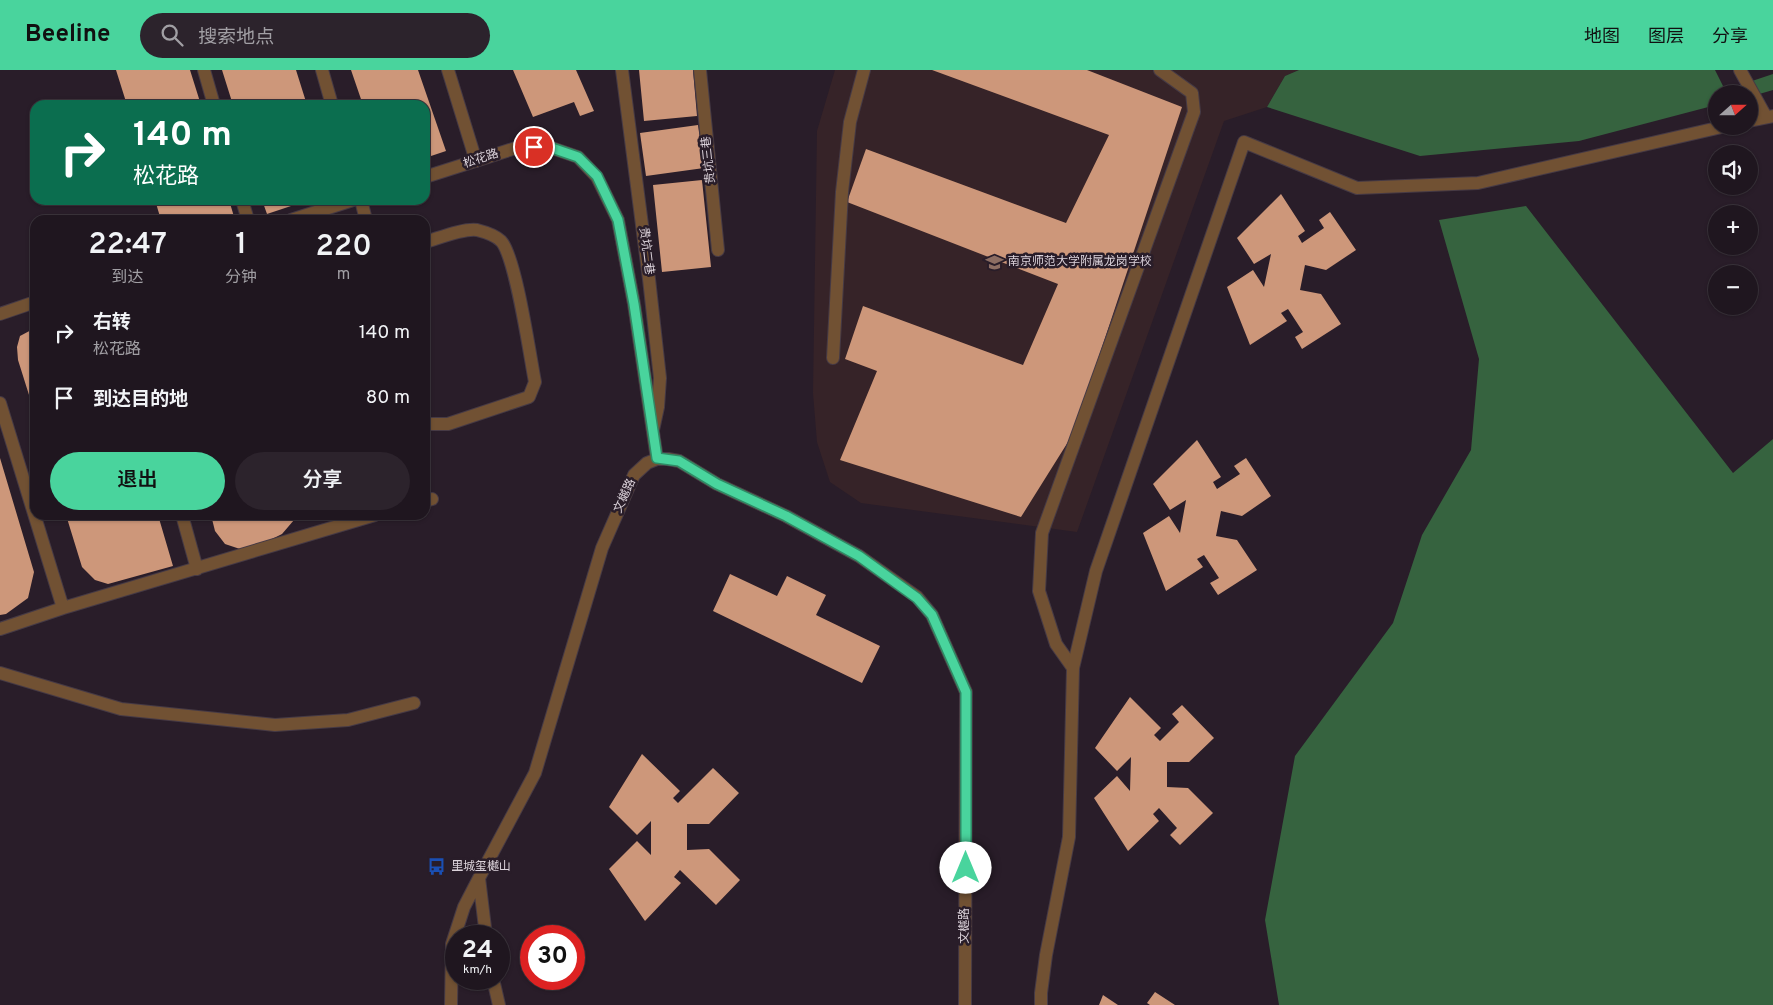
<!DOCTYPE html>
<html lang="zh">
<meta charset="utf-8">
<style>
:root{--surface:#1f161f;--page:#2c232c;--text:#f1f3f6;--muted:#a19fa4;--line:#3c353d;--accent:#49d49d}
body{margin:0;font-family:Overpass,"Noto Sans SC",sans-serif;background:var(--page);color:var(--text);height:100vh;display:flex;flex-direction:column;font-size:19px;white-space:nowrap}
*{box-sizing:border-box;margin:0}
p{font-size:16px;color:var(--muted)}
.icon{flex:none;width:28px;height:28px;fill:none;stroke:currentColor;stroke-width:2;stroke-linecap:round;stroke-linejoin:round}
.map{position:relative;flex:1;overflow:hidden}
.side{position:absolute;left:30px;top:145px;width:400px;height:305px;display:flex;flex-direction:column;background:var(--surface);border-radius:15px;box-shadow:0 1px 4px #0004,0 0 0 1px var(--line)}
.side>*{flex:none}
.guide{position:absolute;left:30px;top:30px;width:400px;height:105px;border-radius:15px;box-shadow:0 1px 4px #0004,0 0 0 1px var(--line);background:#0b6e4f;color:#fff;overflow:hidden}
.needle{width:32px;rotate:69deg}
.fabs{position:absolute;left:1708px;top:15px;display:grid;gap:10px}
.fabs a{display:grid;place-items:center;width:50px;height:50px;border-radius:50%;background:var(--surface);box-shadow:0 1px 4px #0004,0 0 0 1px var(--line);font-size:25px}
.speed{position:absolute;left:445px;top:855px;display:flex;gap:10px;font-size:25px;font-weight:700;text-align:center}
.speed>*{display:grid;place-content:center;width:65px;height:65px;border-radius:50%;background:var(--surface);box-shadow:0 1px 4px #0004,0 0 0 1px var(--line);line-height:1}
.speed small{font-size:12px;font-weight:400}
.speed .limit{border:8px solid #d22;background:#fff;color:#111}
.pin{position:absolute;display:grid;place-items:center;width:42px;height:42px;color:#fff;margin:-21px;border:2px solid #fff;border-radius:50%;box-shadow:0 1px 5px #0007}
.me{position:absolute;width:55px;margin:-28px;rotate:0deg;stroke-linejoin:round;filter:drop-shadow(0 0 4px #0008)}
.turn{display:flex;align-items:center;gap:18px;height:105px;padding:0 20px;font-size:22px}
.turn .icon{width:65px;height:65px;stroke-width:2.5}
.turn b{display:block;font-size:35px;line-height:42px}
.eta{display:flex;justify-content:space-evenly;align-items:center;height:85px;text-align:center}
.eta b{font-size:30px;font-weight:600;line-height:35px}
.button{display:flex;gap:10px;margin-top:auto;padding:10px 20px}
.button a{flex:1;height:58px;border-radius:30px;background:var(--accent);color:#111;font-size:20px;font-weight:600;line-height:58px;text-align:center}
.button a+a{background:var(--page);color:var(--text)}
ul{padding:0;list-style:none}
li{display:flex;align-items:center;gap:15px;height:65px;padding:0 20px}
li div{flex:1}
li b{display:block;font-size:19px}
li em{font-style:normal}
header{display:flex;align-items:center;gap:30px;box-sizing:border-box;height:70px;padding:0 25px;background:var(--accent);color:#111}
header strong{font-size:24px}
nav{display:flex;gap:28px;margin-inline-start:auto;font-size:18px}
.search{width:350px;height:45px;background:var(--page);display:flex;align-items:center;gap:12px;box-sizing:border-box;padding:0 18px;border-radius:28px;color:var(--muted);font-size:19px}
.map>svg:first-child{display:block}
.education{fill:#362328}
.forest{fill:#36633f}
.building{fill:#cd977a}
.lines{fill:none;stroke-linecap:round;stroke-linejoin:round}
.lane-casing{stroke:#463a45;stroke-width:14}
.street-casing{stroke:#463a45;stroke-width:14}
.lane{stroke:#715133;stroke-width:12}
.street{stroke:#715133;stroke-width:12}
.route-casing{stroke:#2f8a66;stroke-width:12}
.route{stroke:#49d49d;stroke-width:9}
.labels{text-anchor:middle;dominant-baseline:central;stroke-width:5;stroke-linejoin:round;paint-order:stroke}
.street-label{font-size:12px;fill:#dcd3db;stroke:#291d29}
.poi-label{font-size:12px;fill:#dcd3db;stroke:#291d29;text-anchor:start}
</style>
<header>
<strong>Beeline</strong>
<div class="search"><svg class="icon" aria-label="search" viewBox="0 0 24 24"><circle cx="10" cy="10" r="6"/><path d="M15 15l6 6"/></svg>搜索地点</div>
<nav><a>地图</a><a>图层</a><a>分享</a></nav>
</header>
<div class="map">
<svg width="1773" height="935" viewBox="0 0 1773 935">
<rect width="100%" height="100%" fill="#291d29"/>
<path class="education" d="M835,0H1299L1285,6L1267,37L1224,51L1077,462L861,433L830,412L817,372L813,323L817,61Z"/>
<path class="forest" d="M1299,0H1715L1725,20L1773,4V20L1749,27V24H1716V35L1579,71L1420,86L1267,37L1285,6Z
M1526,136L1733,403L1773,369V935H1279L1265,850L1295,686L1393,553L1422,465L1471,380L1479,289L1439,150Z"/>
<path class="building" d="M116,0H190L201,35H127Z
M222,0H296L307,35H233Z
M351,0H418L446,81L425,88V35H363Z
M513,0H576L594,41L580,46L574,32L533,47Z
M639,0H693L697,46L644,51Z
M932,0H1087L1182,37L1073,364L1021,447L840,390L877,301L845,289L863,236L1023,295L1058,214L847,132L866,79L1066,153L1109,65Z
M698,55L704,98L646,106L640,63Z
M702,110L711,197L662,202L653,115Z
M1281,124L1305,161L1298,166L1302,173L1324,158L1319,150L1330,142L1356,180L1326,200L1305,195L1300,220L1321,224L1341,254L1302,279L1295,267L1303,262L1288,239L1281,243L1287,251L1250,275L1227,217L1253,200L1264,217L1271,184L1254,194L1237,168Z
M155,130H229L235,150H161Z
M262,130H309L267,144Z
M35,258V344L18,290L17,277L20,266Z
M1197,370L1221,407L1213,412L1217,419L1240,404L1234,396L1246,388L1271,426L1242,446L1221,441L1216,466L1237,470L1257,500L1218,525L1210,513L1219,508L1204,485L1197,489L1203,497L1166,521L1143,463L1169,446L1180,463L1186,430L1170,440L1153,414Z
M0,388L34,502L28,528L6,544L0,545Z
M66,445H158L173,496L108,514L95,510L82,497Z
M211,445H294V450L282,464L268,471L240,479L225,474L215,461Z
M730,504L777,526L787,506L826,525L816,545L880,576L862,613L713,541Z
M1130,627L1161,658L1154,665L1160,671L1179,652L1172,644L1182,635L1214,668L1189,692H1167V717L1188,718L1213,743L1180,775L1170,765L1177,758L1159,738L1153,744L1159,751L1128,781L1094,728L1117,706L1130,721L1131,687L1117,701L1095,678Z
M642,684L680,721L673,728L678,733L713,698L739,723L709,754H687V780L709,779L740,810L716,835L680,800L674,807L681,813L645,851L609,799L637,771L651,785V751L637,765L609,737Z
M1155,922L1175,935H1150L1147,933Z
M1103,925L1118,935H1099Z"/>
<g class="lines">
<defs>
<path id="lane" d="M204,0L214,35
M322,0L332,35
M448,0L476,91
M622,0L649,209L660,308L658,337L653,360
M700,0L718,180
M242,130L248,150
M361,130L366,150
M425,172C439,168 464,158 477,160C485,162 496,166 501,171C516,187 530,287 535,312L529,327L448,354H429L425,351
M833,288L842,122L850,52L864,0
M0,333L63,538
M425,431L432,429
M182,445L197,499
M0,559L63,538L375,445
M1073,598L1056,574L1039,521L1042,463L1194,42L1192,23L1160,0"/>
<path id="street" d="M1740,0L1766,47
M1749,51L1773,46
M425,107L519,77H549L578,87L597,107L618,150L634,234L657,389
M291,150L353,130
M0,244L35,232
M0,603L121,639L275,655L348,650L414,633
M486,866L479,808L535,703L602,478L634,405L647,393L657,389H668L679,391L717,414L786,446L859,486L917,527L932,545L966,622L965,935
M493,909L499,935
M451,935L452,874L464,837L479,808
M1041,935V923L1046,885L1069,767L1073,598L1096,501L1244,72L1357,118L1478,113L1726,56"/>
</defs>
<use href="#lane" class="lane-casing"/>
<use href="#street" class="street-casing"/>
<use href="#lane" class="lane"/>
<use href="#street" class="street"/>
</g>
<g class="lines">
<defs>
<path id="route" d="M534,77H549L578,87L597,106L618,150L634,234L657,388L679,391L717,414L786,446L859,486L917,528L932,545L966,622V798"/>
</defs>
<use href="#route" class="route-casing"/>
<use href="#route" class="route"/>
</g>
<defs>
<symbol id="school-bare" viewBox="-9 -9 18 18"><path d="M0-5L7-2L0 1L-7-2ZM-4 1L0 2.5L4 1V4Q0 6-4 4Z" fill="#8d6e63" stroke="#291d29" stroke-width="2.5" paint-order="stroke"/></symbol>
<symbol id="bus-bare" viewBox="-9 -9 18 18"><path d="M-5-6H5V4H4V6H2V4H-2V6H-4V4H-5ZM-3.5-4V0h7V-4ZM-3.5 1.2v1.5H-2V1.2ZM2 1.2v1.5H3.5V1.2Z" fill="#1a4fb4" stroke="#291d29" stroke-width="2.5" paint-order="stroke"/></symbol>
</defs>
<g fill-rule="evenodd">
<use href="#school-bare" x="982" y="180" width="25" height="25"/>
<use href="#bus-bare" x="424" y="784" width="25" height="25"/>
</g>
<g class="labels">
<g class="street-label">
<text transform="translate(481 89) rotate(-18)">松花路</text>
<text transform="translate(709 90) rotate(-96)">贵坑三巷</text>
<text transform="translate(646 181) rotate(83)">贵坑二巷</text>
<text transform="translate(625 426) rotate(-66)">文樾路</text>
<text transform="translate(965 856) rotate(-90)">文樾路</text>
</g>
<g class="poi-label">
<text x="1008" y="192">南京师范大学附属龙岗学校</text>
<text x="451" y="797">里城玺樾山</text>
</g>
</g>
</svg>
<div class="fabs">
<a><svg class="needle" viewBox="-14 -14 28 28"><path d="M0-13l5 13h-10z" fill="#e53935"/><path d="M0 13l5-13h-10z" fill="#a19fa4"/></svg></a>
<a><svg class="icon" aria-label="sound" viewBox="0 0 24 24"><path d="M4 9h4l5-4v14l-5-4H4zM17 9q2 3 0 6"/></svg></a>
<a>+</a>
<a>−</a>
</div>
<div class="speed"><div>24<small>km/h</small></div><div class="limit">30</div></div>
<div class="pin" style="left:534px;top:77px;background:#d93025"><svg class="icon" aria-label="arrive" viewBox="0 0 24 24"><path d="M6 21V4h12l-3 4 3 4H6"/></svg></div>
<svg class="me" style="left:966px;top:798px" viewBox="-20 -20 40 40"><circle r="19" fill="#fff"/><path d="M0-13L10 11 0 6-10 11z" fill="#49d49d"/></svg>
<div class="guide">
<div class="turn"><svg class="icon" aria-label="right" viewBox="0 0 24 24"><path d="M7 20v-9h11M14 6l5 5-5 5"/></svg><div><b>140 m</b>松花路</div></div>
</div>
<section class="side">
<div class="eta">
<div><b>22:47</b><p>到达</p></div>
<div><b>1</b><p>分钟</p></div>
<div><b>220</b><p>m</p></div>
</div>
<ul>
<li><svg class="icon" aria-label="right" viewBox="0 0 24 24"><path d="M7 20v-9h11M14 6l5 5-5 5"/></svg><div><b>右转</b><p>松花路</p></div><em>140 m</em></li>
<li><svg class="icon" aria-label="arrive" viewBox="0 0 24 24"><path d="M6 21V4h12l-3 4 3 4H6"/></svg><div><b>到达目的地</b></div><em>80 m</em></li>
</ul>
<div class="button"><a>退出</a><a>分享</a></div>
</section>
</div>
